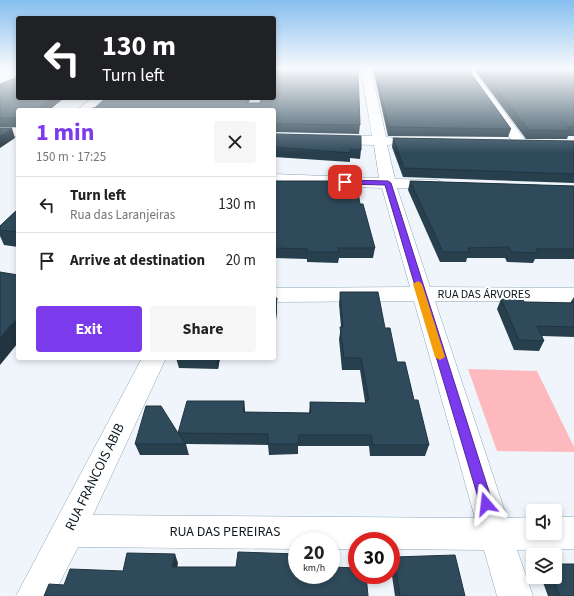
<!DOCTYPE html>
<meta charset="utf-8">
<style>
:root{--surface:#fff;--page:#f6f6f6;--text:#222;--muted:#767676;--line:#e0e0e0;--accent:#7c3aed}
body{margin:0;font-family:"Source Sans 3",sans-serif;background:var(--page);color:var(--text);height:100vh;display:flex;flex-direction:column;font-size:15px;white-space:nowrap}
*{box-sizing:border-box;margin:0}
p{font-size:13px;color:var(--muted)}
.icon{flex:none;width:22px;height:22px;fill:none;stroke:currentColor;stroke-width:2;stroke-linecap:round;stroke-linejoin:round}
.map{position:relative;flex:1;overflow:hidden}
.sheet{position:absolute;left:16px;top:108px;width:260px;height:252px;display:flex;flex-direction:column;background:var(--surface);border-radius:4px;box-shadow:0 2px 6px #0003}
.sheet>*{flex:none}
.guide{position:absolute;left:16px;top:16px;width:260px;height:84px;border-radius:4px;box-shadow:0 2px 6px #0003;background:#202124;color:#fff;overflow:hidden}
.tools{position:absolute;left:526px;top:504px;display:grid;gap:8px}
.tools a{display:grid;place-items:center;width:36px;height:36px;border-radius:4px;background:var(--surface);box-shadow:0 2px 6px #0003;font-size:20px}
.speed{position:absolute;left:288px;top:532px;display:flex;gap:8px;font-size:20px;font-weight:700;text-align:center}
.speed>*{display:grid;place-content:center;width:52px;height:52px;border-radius:50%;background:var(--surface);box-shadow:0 2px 6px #0003;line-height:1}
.speed small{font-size:10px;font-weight:400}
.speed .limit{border:6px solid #d22;background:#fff;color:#111}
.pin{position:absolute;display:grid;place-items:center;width:34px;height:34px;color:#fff;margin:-17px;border-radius:8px;box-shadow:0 2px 6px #0006}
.me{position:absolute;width:44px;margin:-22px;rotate:343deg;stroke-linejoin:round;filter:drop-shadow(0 0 3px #0008)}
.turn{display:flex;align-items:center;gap:14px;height:84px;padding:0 20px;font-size:18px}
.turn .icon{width:52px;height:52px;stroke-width:2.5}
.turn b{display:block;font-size:28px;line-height:34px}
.round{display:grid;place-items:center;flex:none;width:42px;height:42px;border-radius:4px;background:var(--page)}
.summary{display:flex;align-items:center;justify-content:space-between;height:68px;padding:0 20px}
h1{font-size:24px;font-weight:700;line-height:30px;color:var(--accent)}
.action{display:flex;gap:8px;margin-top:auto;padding:8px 20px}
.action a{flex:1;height:46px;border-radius:4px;background:var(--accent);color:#fff;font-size:16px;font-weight:700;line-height:46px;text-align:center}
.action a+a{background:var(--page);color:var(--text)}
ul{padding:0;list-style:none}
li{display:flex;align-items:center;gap:12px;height:56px;padding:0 20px;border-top:1px solid var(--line)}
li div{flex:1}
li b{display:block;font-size:15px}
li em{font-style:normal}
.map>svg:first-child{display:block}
.green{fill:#feb9bf}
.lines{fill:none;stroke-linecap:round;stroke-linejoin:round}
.minor-casing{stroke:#8aa8bc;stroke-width:1}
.minor{fill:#fff;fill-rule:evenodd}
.wall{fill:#28404e}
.shaded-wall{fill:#213440}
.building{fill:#2f4a5b;stroke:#213440}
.route{fill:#7c3aed;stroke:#51269a}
.slow{fill:#f59e0b}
.labels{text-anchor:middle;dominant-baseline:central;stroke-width:4;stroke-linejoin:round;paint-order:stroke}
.street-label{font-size:12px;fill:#0e1920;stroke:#fff}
.near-street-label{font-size:14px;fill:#0e1920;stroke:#fff}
</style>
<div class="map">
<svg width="574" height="596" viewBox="0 0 574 596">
<rect width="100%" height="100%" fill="#eff5fa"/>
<path class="green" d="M468,369L537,371L574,447V452L497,451Z"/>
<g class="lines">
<defs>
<path id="minor" d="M361,69H371L386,137L398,138L400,141L398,144L387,145L395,179L437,180L442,182L445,185L442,188L437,190L397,188L430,287L574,288V302L435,301L507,518L533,517V533H555V517H574V549L517,550L533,596H497L484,550L391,549V541H357V549H331V541H297V549L78,547L53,596H16L142,358H166L93,515L475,518L414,301L274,302V288L410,287L382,188L274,184V174L379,178L374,145L274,142V134L372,136Z
M463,69H473L528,144L526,147H516Z
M92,98H105L90,110H77Z
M251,98H263L259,110H247Z
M0,128H18V136H0Z"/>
</defs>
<use href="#minor" class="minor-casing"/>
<use href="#minor" class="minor"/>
</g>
<path class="wall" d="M373,69H468L511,129L508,137L388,136Z
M474,69H574V136H568L567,139H526Z
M0,84L64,98L49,110H18L17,127H0Z
M250,98L248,103L360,125L359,134L274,132V110L95,108Z
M274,134L361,150L360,159L350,158V162L274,157Z
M393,138L574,141V183L403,177L392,147Z
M274,181L360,204L375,248L373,258H339L338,263L307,262V259L274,258Z
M410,181L574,186V259H535L533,263L507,262L505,258H467L466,262H440L408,190Z
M18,209V247L4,245L0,236V226Z
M340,292L385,328L397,362L414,400L429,445L425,456H370L369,446H298V454L269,455L268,445L186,444L189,455H140L135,444L178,433L244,401L245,412L309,413L310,402L365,403V402L360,370H342L339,339L341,327L339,304Z
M574,297V337L542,336L544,341L539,351L514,350L497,309L501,299L524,302L570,303Z
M274,298L277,309L275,331H274Z
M176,358H220L218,369L179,368Z
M394,557L465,596H395L391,569V565Z
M541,577H555L574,596H548Z"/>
<path class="shaded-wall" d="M51,98H64L49,110H36Z
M247,98H250L246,110L245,103Z
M18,124V130L16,125Z
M12,128L15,138L0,148V136Z
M277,298V309L275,331V320Z
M18,317V343L0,365V337Z
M216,358H220L218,369Z
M244,401L245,412H243Z
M175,554L178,563L176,576L172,567Z"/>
<path class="building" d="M274,69H358L360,125L274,124V110H90L92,108H95L106,98H247L245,103H260L261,98H274Z
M375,69H468L511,129L389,127Z
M481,69H574V127H567L570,131L529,130Z
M18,77V98H51L36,110H18V124L16,125L15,118H0V84Z
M0,128H12L0,136Z
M274,134L361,136V150L350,149L351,153L274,147Z
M393,138L574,141V174L404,168Z
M274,181H356L360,204H363L375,248H338L339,252H307V249L274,248Z
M410,181L574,186V249H536L538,253L511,252L509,247L468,248L469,252H443Z
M18,209V232L0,230V226Z
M0,272L18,275V317L0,337Z
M340,292H378L385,328H390L397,362H405L414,400H418L429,445H373L371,435H299L298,444H268V434L178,433L186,444H135L146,406H161L178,433L187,401H244L243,412L311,413L310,402L366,403V400H369L361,358H344L340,327H343Z
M274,298H277L275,320H274Z
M501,299H523L524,302L574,303V327L537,326L544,341L519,340Z
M238,552L297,554V575H331V567L357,568V575H366L368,596H44L49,584L64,585L70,569L123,571L127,553L175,554L172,567H236Z
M455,555L465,596H400L394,557Z
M555,564H574V596H560L552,577H555Z"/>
<linearGradient id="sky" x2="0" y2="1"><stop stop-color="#85beee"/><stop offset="0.45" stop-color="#f8fafd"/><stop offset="1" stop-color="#f8fafd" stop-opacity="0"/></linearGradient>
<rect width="574" height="153" fill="url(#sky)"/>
<path class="route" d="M343,180L388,181L391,183L493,504L491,509L486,511L482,509L480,504L385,185L345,184L342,182Z"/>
<path class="slow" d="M418,281L422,284L445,357L440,360L435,357L413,284Z"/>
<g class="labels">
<g class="street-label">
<text x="484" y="294">RUA DAS ÁRVORES</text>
</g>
<g class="near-street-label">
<text transform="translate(95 477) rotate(-64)">RUA FRANCOIS ABIB</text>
<text x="225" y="532">RUA DAS PEREIRAS</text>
</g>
</g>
</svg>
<div class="tools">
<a><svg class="icon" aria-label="sound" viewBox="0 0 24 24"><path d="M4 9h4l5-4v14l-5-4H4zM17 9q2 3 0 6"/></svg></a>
<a><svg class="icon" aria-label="layers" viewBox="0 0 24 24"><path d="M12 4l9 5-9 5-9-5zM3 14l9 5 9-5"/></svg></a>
</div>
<div class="speed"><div>20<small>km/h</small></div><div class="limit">30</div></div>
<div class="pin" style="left:345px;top:182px;background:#d93025"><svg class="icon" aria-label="arrive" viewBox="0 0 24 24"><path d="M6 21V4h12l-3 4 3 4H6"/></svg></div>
<svg class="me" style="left:486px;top:504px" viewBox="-20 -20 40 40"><path d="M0-17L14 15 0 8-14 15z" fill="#7c3aed" stroke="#fff" stroke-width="4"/></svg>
<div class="guide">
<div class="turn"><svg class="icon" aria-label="left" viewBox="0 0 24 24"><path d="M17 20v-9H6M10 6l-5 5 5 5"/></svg><div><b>130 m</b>Turn left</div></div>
</div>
<section class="sheet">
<div class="summary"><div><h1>1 min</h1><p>150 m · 17:25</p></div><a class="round"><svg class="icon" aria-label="close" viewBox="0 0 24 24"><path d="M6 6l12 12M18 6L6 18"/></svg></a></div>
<ul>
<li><svg class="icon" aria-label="left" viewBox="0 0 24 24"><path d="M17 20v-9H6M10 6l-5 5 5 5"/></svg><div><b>Turn left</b><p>Rua das Laranjeiras</p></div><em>130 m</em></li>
<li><svg class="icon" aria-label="arrive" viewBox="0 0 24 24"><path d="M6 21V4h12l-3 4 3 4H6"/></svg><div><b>Arrive at destination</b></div><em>20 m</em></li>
</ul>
<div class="action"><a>Exit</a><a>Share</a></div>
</section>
</div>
